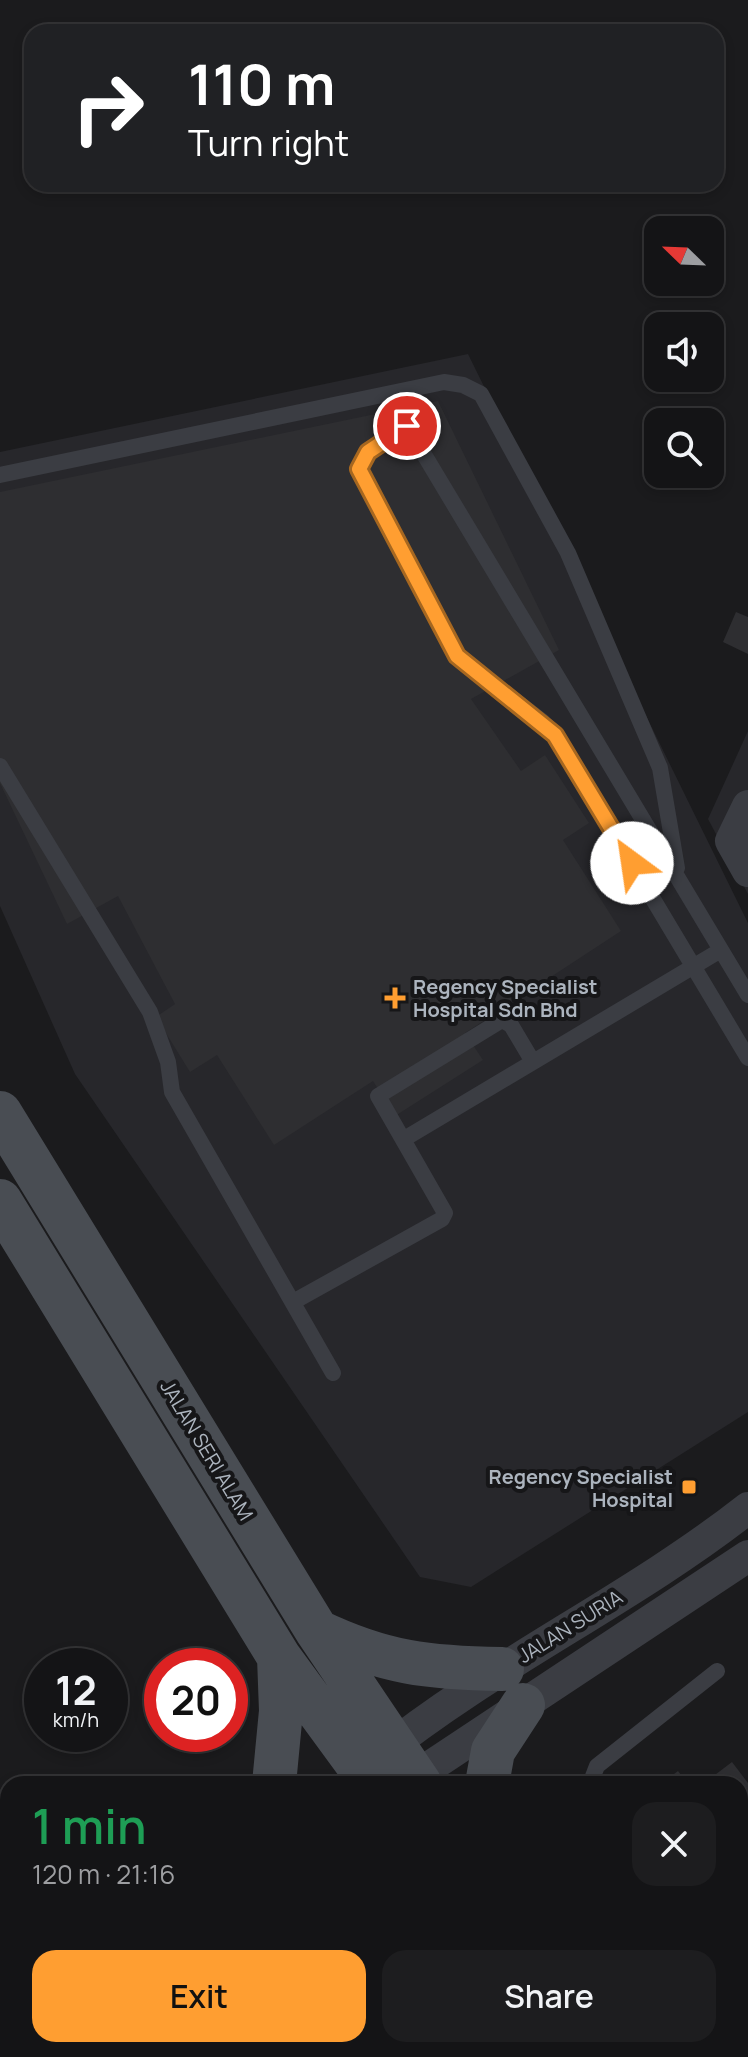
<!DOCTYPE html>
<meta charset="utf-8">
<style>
:root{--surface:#141416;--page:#1d1d1f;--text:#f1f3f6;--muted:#9d9ea1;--line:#333335;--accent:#ff9e31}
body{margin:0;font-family:Manrope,sans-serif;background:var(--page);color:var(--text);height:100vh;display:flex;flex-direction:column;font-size:30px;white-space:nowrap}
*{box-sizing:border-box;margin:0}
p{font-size:26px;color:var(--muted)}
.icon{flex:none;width:44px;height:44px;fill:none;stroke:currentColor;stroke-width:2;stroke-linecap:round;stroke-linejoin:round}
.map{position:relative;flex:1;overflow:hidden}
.side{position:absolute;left:0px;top:1776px;width:748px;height:282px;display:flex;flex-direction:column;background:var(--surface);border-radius:24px 24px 0 0;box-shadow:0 4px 12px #0003,0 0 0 2px var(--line)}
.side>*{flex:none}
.top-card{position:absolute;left:24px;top:24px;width:700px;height:168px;border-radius:24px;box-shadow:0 4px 12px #0003,0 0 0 2px var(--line);background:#202124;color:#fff;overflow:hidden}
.needle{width:52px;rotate:293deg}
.controls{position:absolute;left:644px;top:216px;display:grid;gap:16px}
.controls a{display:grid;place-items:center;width:80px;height:80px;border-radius:16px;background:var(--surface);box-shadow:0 4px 12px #0003,0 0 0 2px var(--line);font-size:40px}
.speed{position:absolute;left:24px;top:1648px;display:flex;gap:16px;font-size:40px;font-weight:700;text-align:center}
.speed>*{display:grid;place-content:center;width:104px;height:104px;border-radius:50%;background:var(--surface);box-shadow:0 4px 12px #0003,0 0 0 2px var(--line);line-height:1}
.speed small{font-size:20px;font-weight:400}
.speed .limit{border:12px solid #d22;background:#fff;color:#111}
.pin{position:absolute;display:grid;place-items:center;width:68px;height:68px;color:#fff;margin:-34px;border:4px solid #fff;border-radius:50%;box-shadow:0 2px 8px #0007}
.me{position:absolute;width:88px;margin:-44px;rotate:329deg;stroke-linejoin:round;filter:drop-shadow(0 0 6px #0008)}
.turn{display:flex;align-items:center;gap:28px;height:168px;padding:0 32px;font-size:36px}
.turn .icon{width:104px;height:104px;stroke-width:2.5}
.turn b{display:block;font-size:56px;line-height:68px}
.round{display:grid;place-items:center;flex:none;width:84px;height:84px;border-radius:24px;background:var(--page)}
.head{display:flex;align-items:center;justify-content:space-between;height:136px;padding:0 32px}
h1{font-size:48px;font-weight:600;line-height:60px;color:#1e9e55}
.cta{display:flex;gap:16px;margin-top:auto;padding:16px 32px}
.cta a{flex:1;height:92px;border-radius:24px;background:var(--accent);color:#111;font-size:32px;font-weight:600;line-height:92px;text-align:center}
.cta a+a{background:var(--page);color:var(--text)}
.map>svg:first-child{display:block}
.built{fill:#27272b}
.building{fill:#2e2e31}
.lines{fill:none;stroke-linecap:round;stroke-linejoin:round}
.service{stroke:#3b3d43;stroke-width:16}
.minor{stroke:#3b3d43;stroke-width:32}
.secondary{stroke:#494d53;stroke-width:44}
.route-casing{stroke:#a66720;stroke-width:20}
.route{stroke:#ff9e31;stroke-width:14}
.poi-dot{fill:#ff9e31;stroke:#161618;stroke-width:3}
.labels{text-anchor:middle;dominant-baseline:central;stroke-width:8;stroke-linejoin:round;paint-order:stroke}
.poi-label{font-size:20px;font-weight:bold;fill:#acb4be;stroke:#161618;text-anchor:start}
.street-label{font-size:20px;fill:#acb4be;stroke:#161618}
</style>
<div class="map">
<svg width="748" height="2057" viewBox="0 0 748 2057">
<rect width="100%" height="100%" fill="#1b1b1d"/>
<path class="built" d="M468,354L748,923V1412L471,1587L420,1577L75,1074L0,906V452Z
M748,731V894L708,819Z
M187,2050H320L325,2057H176Z"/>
<path class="building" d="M438,401L559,650L471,699L521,771L545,755L589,823L563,840L621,931L465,1033L483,1060L395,1116L373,1081L274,1145L217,1055L190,1072L156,1017L175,1004L118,896L67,924L0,783V492Z
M736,612L748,617V654L723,642Z
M732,1762L748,1783V1938L740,1944V1784H703Z
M678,1771L688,1784H661Z
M748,1980V2010L740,2016V1986Z
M252,2050H269L273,2057H241Z"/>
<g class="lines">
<path class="service" d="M0,475L444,382L463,385L481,394L568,553L660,768L677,868
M0,766L150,1012L168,1062L172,1092L333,1373
M748,995L407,426L368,452L359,469L457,656L542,721L555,735L748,1058
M404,1139L721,950
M293,1302L442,1219L445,1213L378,1096L502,1020L511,1025L533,1062
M590,1784L597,1766L717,1671
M740,1970L748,1964
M102,2050L108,2057
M413,2050L418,2057
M49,2057L52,2050
M155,2057L163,2050"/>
<path class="minor" d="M748,806L731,841L748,871
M376,1758C492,1664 631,1600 748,1508
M404,1784L748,1556
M0,2030L8,2025"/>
<path class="secondary" d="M0,1113L317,1631L420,1784
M0,1201L279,1657L372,1784
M317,1631C384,1663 429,1668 502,1669
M274,1784L281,1711L279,1657
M487,1784L493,1751L523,1705
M563,2050L568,2057
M616,2050L621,2057"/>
</g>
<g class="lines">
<defs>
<path id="route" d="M407,426L368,452L359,469L457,656L555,735L632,863"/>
</defs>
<use href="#route" class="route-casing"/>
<use href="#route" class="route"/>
</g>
<g class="poi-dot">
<path d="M391 986h8v8h8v8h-8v8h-8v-8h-8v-8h8z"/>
<rect x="681" y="1479" width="16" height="16" rx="4"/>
</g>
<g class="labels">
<g class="poi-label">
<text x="413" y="986">Regency Specialist<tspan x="413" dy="23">Hospital Sdn Bhd</tspan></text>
<text x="673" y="1476" text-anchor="end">Regency Specialist<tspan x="673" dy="23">Hospital</tspan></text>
</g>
<g class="street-label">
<text transform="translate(207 1450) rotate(59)">JALAN SERI ALAM</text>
<text transform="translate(570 1626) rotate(-32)">JALAN SURIA</text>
</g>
</g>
</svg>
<div class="controls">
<a><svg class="needle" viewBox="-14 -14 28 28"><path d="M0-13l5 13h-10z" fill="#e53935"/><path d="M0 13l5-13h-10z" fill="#9d9ea1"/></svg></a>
<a><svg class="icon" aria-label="sound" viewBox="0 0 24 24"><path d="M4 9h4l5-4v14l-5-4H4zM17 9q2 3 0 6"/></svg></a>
<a><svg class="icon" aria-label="search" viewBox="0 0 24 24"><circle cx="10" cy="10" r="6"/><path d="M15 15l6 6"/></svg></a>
</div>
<div class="speed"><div>12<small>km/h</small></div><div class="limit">20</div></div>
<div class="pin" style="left:407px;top:426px;background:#d93025"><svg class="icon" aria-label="arrive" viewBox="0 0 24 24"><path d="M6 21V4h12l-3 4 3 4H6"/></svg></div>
<svg class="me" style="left:632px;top:863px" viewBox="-20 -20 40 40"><circle r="19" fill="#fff"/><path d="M0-13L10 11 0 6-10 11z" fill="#ff9e31"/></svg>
<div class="top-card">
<div class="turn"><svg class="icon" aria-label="right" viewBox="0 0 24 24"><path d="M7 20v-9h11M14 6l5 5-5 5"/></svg><div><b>110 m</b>Turn right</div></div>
</div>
<section class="side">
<div class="head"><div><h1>1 min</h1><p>120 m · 21:16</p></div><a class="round"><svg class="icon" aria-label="close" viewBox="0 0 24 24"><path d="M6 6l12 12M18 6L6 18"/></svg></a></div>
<div class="cta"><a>Exit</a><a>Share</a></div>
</section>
</div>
